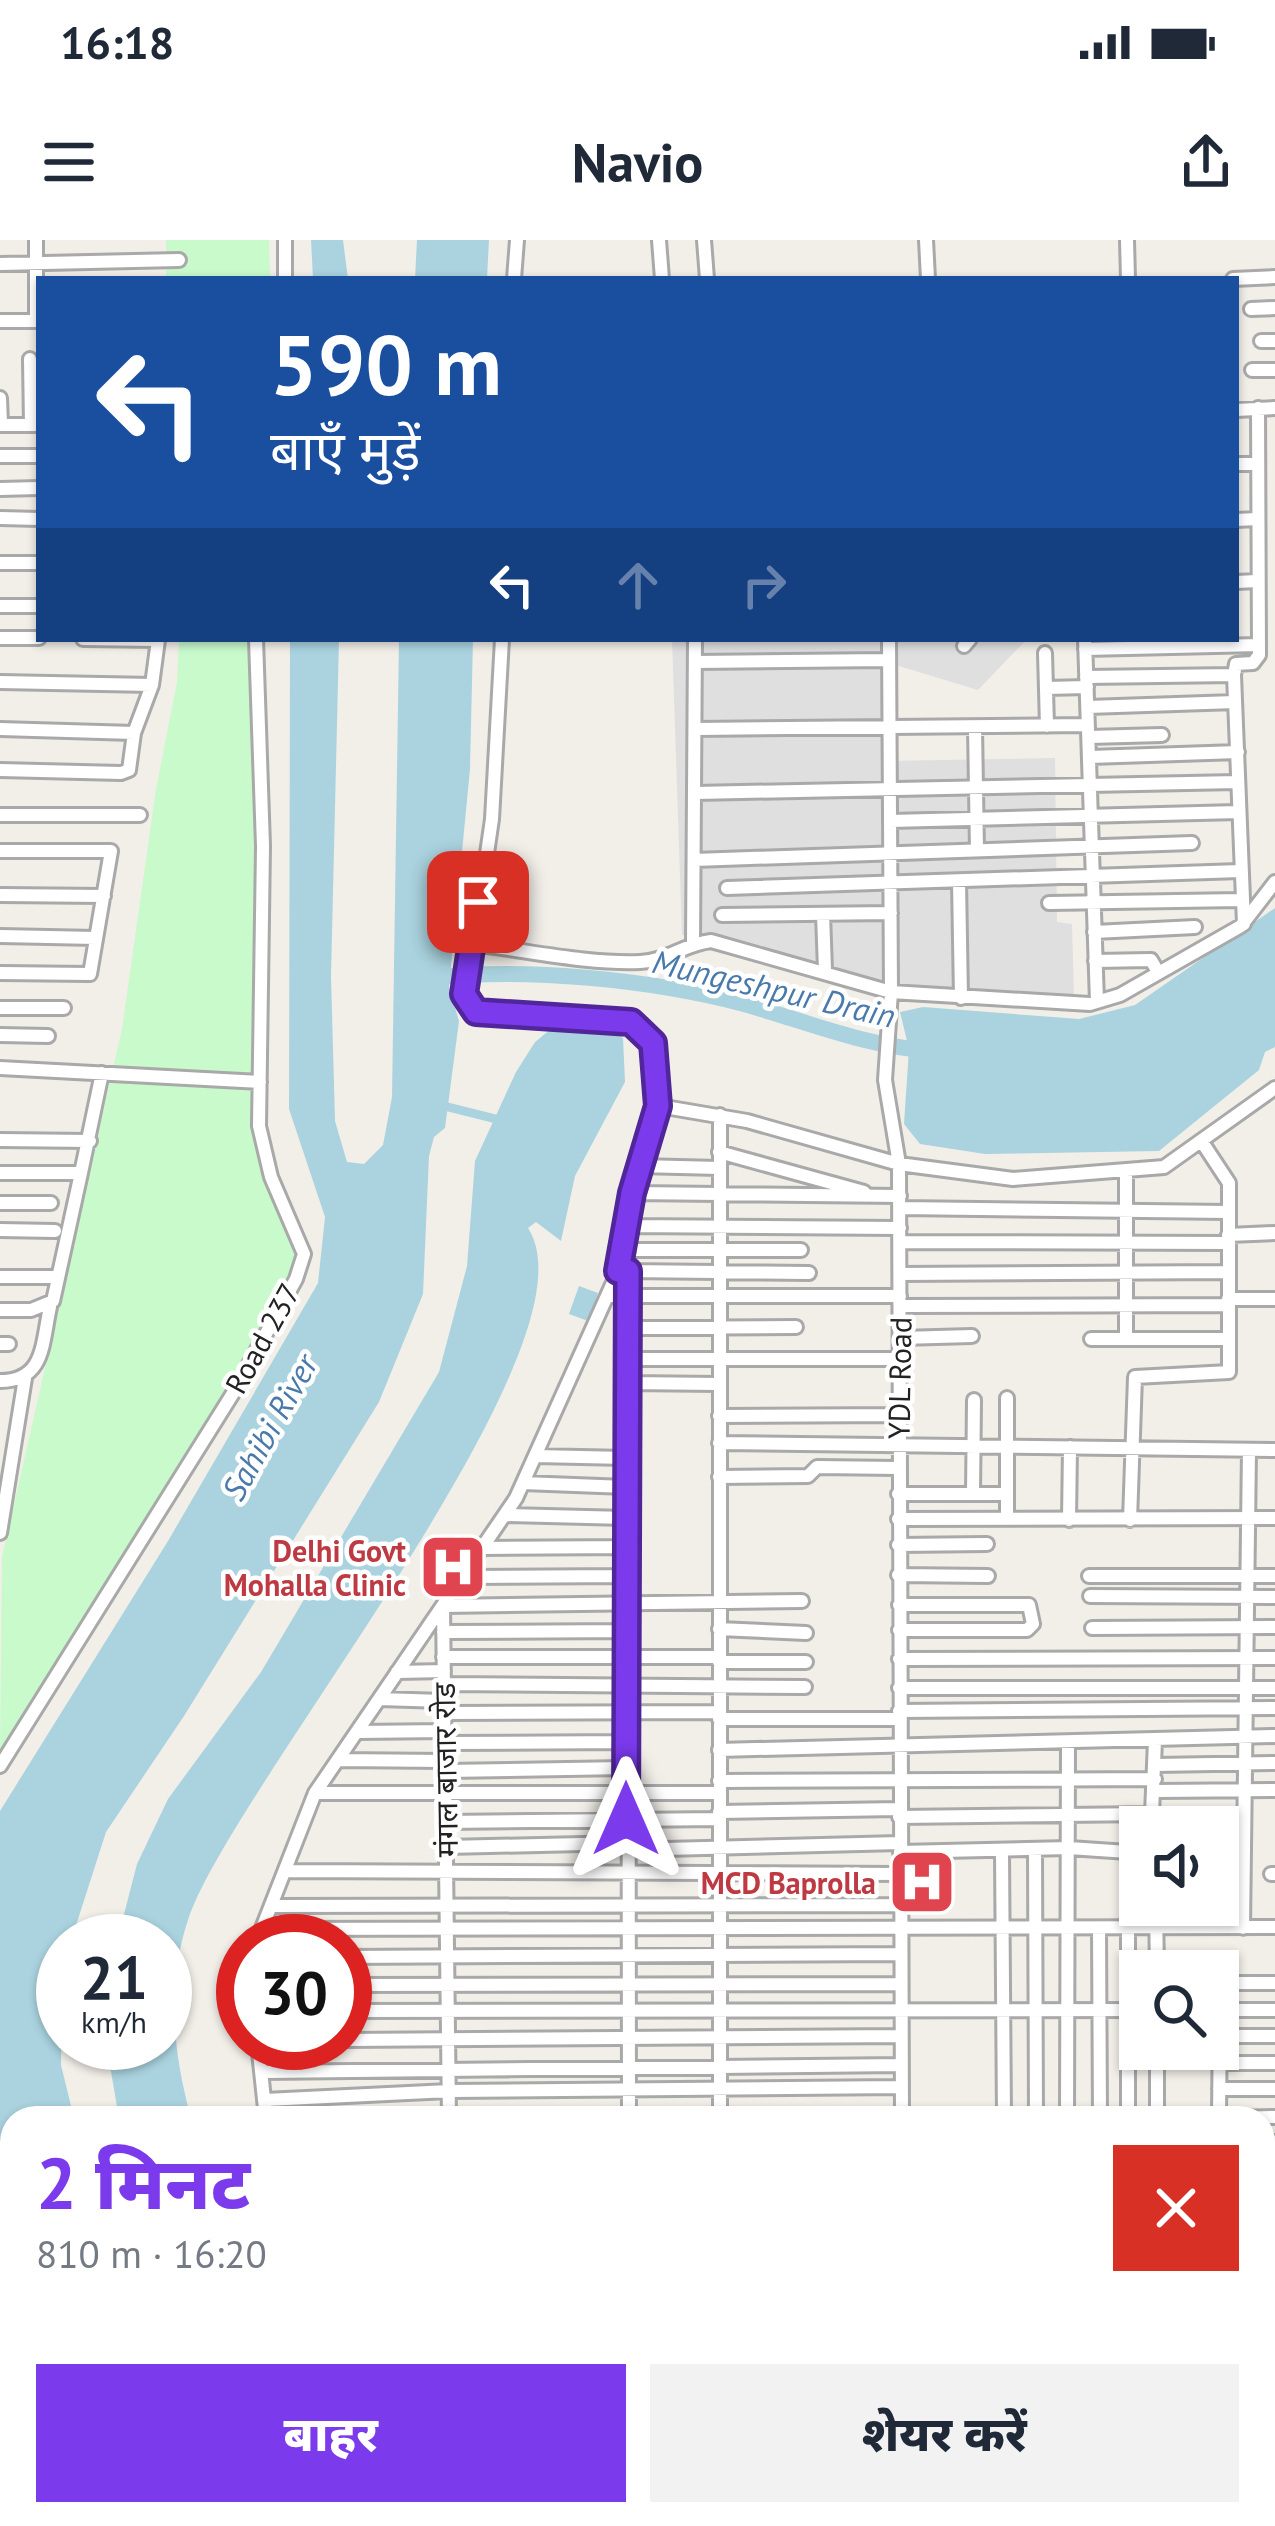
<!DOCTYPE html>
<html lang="hi">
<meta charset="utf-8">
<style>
:root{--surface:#fff;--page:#f2f2f3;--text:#1f2937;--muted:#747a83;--accent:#7c3aed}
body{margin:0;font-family:"PT Sans","Noto Sans Devanagari",sans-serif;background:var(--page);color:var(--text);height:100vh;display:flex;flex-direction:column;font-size:45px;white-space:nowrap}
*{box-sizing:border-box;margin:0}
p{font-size:39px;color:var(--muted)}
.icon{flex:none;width:66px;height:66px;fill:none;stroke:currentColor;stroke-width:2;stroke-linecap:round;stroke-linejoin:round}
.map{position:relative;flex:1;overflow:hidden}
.side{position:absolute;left:0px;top:1866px;width:1275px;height:420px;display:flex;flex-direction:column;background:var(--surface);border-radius:36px 36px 0 0;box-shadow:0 3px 9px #0004}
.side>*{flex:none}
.top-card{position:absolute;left:36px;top:36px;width:1203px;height:366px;border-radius:0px;box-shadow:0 3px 9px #0004;background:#1a4fa0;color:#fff;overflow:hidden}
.controls{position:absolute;left:1119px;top:1566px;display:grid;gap:24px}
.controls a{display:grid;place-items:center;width:120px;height:120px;border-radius:0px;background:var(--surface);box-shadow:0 3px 9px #0004;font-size:60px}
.speed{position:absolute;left:36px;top:1674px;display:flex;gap:24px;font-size:60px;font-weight:700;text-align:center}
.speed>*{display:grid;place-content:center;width:156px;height:156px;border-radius:50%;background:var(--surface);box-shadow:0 3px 9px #0004;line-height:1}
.speed small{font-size:30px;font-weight:400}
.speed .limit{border:18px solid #d22;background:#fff;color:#111}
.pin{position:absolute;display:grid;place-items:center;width:102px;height:102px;color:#fff;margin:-51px;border-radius:24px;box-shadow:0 6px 18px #0006}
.me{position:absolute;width:132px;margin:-66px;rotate:0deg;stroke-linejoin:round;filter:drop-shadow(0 0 9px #0008)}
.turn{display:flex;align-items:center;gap:42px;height:252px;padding:0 36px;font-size:54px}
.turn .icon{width:156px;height:156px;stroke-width:2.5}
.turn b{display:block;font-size:84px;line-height:102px}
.lanes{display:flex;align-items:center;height:114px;padding:0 36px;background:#0003;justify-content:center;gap:60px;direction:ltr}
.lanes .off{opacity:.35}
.round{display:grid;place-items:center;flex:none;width:126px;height:126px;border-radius:0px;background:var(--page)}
.head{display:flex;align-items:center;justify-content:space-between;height:204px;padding:0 36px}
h1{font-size:72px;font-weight:800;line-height:90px;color:var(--accent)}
.cta{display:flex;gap:24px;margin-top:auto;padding:24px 36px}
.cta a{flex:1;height:138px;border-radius:0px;background:var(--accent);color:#fff;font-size:48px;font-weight:800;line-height:138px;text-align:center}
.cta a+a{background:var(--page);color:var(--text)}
.status{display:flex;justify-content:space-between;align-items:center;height:84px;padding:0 60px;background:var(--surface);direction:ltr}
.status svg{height:33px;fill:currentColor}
header{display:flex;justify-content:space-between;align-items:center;height:156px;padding:0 36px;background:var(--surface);font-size:54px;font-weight:800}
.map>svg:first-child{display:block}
.residential{fill:#e0dfdf}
.park{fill:#c8facc}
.water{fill:#aad3df}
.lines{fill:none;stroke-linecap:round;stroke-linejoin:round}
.canal{stroke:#aad3df;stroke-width:9}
.river{stroke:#aad3df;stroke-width:16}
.minor-casing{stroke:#a9a9a9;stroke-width:18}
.minor{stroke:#fff;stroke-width:12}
.route-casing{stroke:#51269a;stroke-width:30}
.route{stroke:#7c3aed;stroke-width:21}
.labels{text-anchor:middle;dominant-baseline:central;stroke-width:9;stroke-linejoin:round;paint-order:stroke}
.street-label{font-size:30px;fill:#222;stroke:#fff}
.health-label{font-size:30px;font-weight:bold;fill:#be3a42;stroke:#fff;text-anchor:end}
.water-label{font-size:33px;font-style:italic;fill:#4a7aab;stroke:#fff}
</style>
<div class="status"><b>16:18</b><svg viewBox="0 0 49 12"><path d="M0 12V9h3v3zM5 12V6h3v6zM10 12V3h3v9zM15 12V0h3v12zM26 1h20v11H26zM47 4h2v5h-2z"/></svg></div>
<header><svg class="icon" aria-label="menu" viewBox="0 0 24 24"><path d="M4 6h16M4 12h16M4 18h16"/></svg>Navio<svg class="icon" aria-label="share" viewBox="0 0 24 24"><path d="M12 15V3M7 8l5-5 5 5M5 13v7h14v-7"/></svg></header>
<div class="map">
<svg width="1275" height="2286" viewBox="0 0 1275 2286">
<rect width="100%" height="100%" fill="#f2efe9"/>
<path class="residential" d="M672,399H887L884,521L1055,518L1057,682L1072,684L1074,756L885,743L765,708L682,695Z
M893,399H1027L978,450L889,423Z
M328,2274H894V2286H328Z"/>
<path class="park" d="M166,0H269L270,39H166Z
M179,399H254L261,610L252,885L295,1011V1025L235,1139L0,1513L2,1317L122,789L156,549L177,442Z"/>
<path class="water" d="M311,0H343L348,39H313Z
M417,0H489L487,39H415Z
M290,399H339L331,736L335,881L347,922L364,924L383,905L392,857L399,399H473L470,529L449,747L459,781L445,888L434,897L429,916L423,1054L379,1162L184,1476L106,1592L71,1701H63L61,1825L74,1878H12V2049L0,2014V1571L168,1301L318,1043L325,977L289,869Z
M1275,668V807L1265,812L1259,830L1159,911L985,914L920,904L904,884L909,809L900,772L923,767L1079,779L1135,765Z
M562,780L607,785L623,798L625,842L575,936L561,1001L536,982L528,988C605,1105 231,1549 188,1680C166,1746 173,1812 191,1878H119L106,1803H165V1701H117L137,1624L168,1559L261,1432L439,1132L467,1026L475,921L516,832L535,802Z
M579,1046L598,1053L588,1081L569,1074Z
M35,2274H136L135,2286H33Z
M183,2274H248V2286H183Z"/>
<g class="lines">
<path class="canal" d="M448,867L500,880"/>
<path class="river" d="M432,738C526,727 653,740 744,764C808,782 864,806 931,811"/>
<defs>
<path id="minor" d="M285,0V39
M659,0L662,39
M704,0L707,39
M926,0L928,39
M1127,0L1128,39
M0,24L179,20
M514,39L517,0
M1233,39L1275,37
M1251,69L1275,68
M0,81H39
M36,81V0
M1261,101H1275
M30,119L31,185
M1252,130H1275
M0,158L1,185
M1236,170L1275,168
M0,185H35
M0,216H39
M1236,224H1257
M0,249L39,248
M0,278L39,279
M1236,280L1257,279
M0,323H39
M1236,342L1257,341
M0,366H39
M0,398H39
M83,399L158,400L152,445
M889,399L891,752L885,840L899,924L902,1878
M1085,399L1097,762
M964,406L970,399
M1085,409L1259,405
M1045,413L1047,486
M696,422L887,420
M1086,437L1234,435
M0,442L152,445L134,493L0,489
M1046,448L1087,447
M1088,467L1235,462
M975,487L977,610
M695,489L1088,485
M1089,497L1162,495
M1090,517L1238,512
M0,530L121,533L129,530L134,493
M695,553L1237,542
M0,575H140
M890,581L1238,572
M0,611H111L90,734L0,733
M694,620L1192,603
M959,641L961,758
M727,648L1240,631
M0,655L104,656
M1049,663L1241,660
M823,674L825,730
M722,675L891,673
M1244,684L1234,435L1236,424L1253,423L1259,415L1258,168
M1094,692L1195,687
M0,696L96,698
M471,704C526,710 585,724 640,722C667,721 684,704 711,701L891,752L1090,764L1120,755L1241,686L1275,642
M693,704L695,399
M1095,721L1151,720L1158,732
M0,768H64
M0,795L48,796
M0,828L260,842
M659,866L747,881L899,924L1013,939L1164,927L1275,848
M0,900L90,901
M719,912L864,952
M639,926L719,928
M0,933H81L102,833
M1126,934V1099
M632,953L900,956
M0,963H51
M900,968L1229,972
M628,986L900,988
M0,990L55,991
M1228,995L1275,993
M900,1002L1228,1003
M626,1010H801
M625,1031L809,1033
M628,1031L629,1878
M900,1034L1229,1032
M0,1037H55
M607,1056H900
M1228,1059H1275
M901,1066L1229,1065
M0,1070H31L53,1061L81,933
M627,1088L796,1087
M901,1098L972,1096
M1091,1099H1229
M0,1104H9
M627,1119H901
M0,1141C45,1141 42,1103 50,1067
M627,1143L719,1144
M1007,1158V1279
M719,1176L900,1175
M719,1203L1275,1210
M535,1216L626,1218
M719,1237L808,1236L817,1227L898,1228
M523,1243L626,1247
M898,1254H1007
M973,1254L974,1160
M505,1275L626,1278
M898,1279L1275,1278
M1069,1280L1070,1207
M1130,1280L1135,1137L1229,1132V943L1202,902
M0,1293L25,1138
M898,1305L987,1304
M482,1308L626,1307
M898,1335L988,1336
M1089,1336H1275
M462,1337L626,1336
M1090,1356L1275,1357
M899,1365H1029L1033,1384L1027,1390H899
M1092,1388L1275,1387
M719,1389L806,1393
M443,1392L626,1391
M443,1417H719
M899,1419L1275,1418
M719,1422H806
M397,1432L444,1431
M444,1444L805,1447
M899,1448H1275
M379,1459L444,1461
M899,1471L1275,1468
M444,1473L719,1472
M719,1479H899
M357,1492L445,1491
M445,1503L626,1502
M719,1510L1275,1496
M338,1520L445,1521
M1155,1525L1275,1523
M0,1526L235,1150L296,1039L304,1014L271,937L259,886L263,606L256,399
M446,1531L626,1528
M719,1541L1155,1539
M1155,1551L1275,1550
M315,1553H719
M719,1572L899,1569
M899,1577L1152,1574L1155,1500
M446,1582L719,1579
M447,1607L626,1603
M626,1610L900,1603
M900,1612L1069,1608L1128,1612V1878
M1002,1612L1004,1878
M1035,1612L1036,1878
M288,1631L900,1634
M1271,1634H1275
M1156,1665L1157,1731
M275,1666L900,1665
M1243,1688L1249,1210
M263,1689L1275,1687
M1099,1689L1100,1878
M257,1701L315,1553L516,1258L625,1016L632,953L659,866L652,799C623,766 525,775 482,775L466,758L492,579L502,399
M345,1717L900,1714
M1218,1743H1275
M345,1745L901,1744
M1218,1770H1275
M345,1771L1140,1770
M1218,1796H1275
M345,1800L901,1796
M258,1803L266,1878
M1220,1823H1275
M263,1832L901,1825
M1219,1849H1275
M265,1860L449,1851L901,1847
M449,1878L443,1366L802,1361
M489,1878H788
M720,1878V875
M1067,1878L1068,1503
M1157,1878V1809
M1219,1878L1220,1770
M1232,1878L1275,1877
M1263,1902H1275
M1263,1931H1275
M1263,1984H1275
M1263,2011H1275
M1263,2037H1275
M0,2067L12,2066
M1274,2070H1275
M0,2084L12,2134
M1266,2095H1275
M1272,2120H1275
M1263,2150H1275
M1263,2177H1275
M1263,2204H1275
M1263,2231L1275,2232
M277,2274L278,2286
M897,2274V2286
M14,2286L15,2274
M335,2286H442
M626,2286V2274
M717,2286V2274
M1219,2286L1220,2274"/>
</defs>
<use href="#minor" class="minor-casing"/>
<use href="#minor" class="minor"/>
</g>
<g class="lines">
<defs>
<path id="route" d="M478,662L464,754L476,772L631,782L653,803L658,866L632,953L618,1031H628L626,1579"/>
</defs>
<use href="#route" class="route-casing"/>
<use href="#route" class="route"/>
</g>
<defs>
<symbol id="hospital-square" viewBox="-11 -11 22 22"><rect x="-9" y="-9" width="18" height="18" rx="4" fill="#e0444e" stroke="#fff"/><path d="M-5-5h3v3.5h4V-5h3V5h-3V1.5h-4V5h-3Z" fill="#fff"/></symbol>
</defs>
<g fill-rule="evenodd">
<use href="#hospital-square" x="415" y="1289" width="76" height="76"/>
<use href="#hospital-square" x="884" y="1604" width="76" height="76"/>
</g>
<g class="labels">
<g class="street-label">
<text transform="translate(262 1098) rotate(-61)">Road 237</text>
<text transform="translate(899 1138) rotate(-89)">YDL Road</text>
<text transform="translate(445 1530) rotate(-91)">मंगल बाजार रोड</text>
</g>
<g class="health-label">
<text x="406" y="1310">Delhi Govt<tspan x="406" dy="34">Mohalla Clinic</tspan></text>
<text x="876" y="1642">MCD Baprolla</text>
</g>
<g class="water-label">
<text transform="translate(774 748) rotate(13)">Mungeshpur Drain</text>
<text transform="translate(269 1187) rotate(-61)">Sahibi River</text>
</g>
</g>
</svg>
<div class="controls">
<a><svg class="icon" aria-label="sound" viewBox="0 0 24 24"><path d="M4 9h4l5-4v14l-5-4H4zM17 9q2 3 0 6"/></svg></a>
<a><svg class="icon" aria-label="search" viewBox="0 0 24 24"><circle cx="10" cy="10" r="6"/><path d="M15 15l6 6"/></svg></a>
</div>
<div class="speed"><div>21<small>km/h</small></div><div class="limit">30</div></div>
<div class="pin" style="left:478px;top:662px;background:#d93025"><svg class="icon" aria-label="arrive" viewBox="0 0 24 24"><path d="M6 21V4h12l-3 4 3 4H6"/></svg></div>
<svg class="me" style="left:626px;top:1579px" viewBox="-20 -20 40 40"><path d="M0-17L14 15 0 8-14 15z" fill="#7c3aed" stroke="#fff" stroke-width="4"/></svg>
<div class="top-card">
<div class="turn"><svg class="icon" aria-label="left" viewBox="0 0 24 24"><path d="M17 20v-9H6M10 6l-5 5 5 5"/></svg><div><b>590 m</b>बाएँ मुड़ें</div></div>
<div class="lanes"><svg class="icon" aria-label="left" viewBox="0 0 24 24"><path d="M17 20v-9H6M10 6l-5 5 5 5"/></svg><svg class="icon off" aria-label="ahead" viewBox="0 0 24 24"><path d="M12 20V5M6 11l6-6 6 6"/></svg><svg class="icon off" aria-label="right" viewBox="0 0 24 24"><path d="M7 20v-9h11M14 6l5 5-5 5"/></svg></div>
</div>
<section class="side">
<div class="head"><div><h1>2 मिनट</h1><p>810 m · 16:20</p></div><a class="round" style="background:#d93025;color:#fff"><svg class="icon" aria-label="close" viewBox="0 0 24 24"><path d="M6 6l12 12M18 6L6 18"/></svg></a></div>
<div class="cta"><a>बाहर</a><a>शेयर करें</a></div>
</section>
</div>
